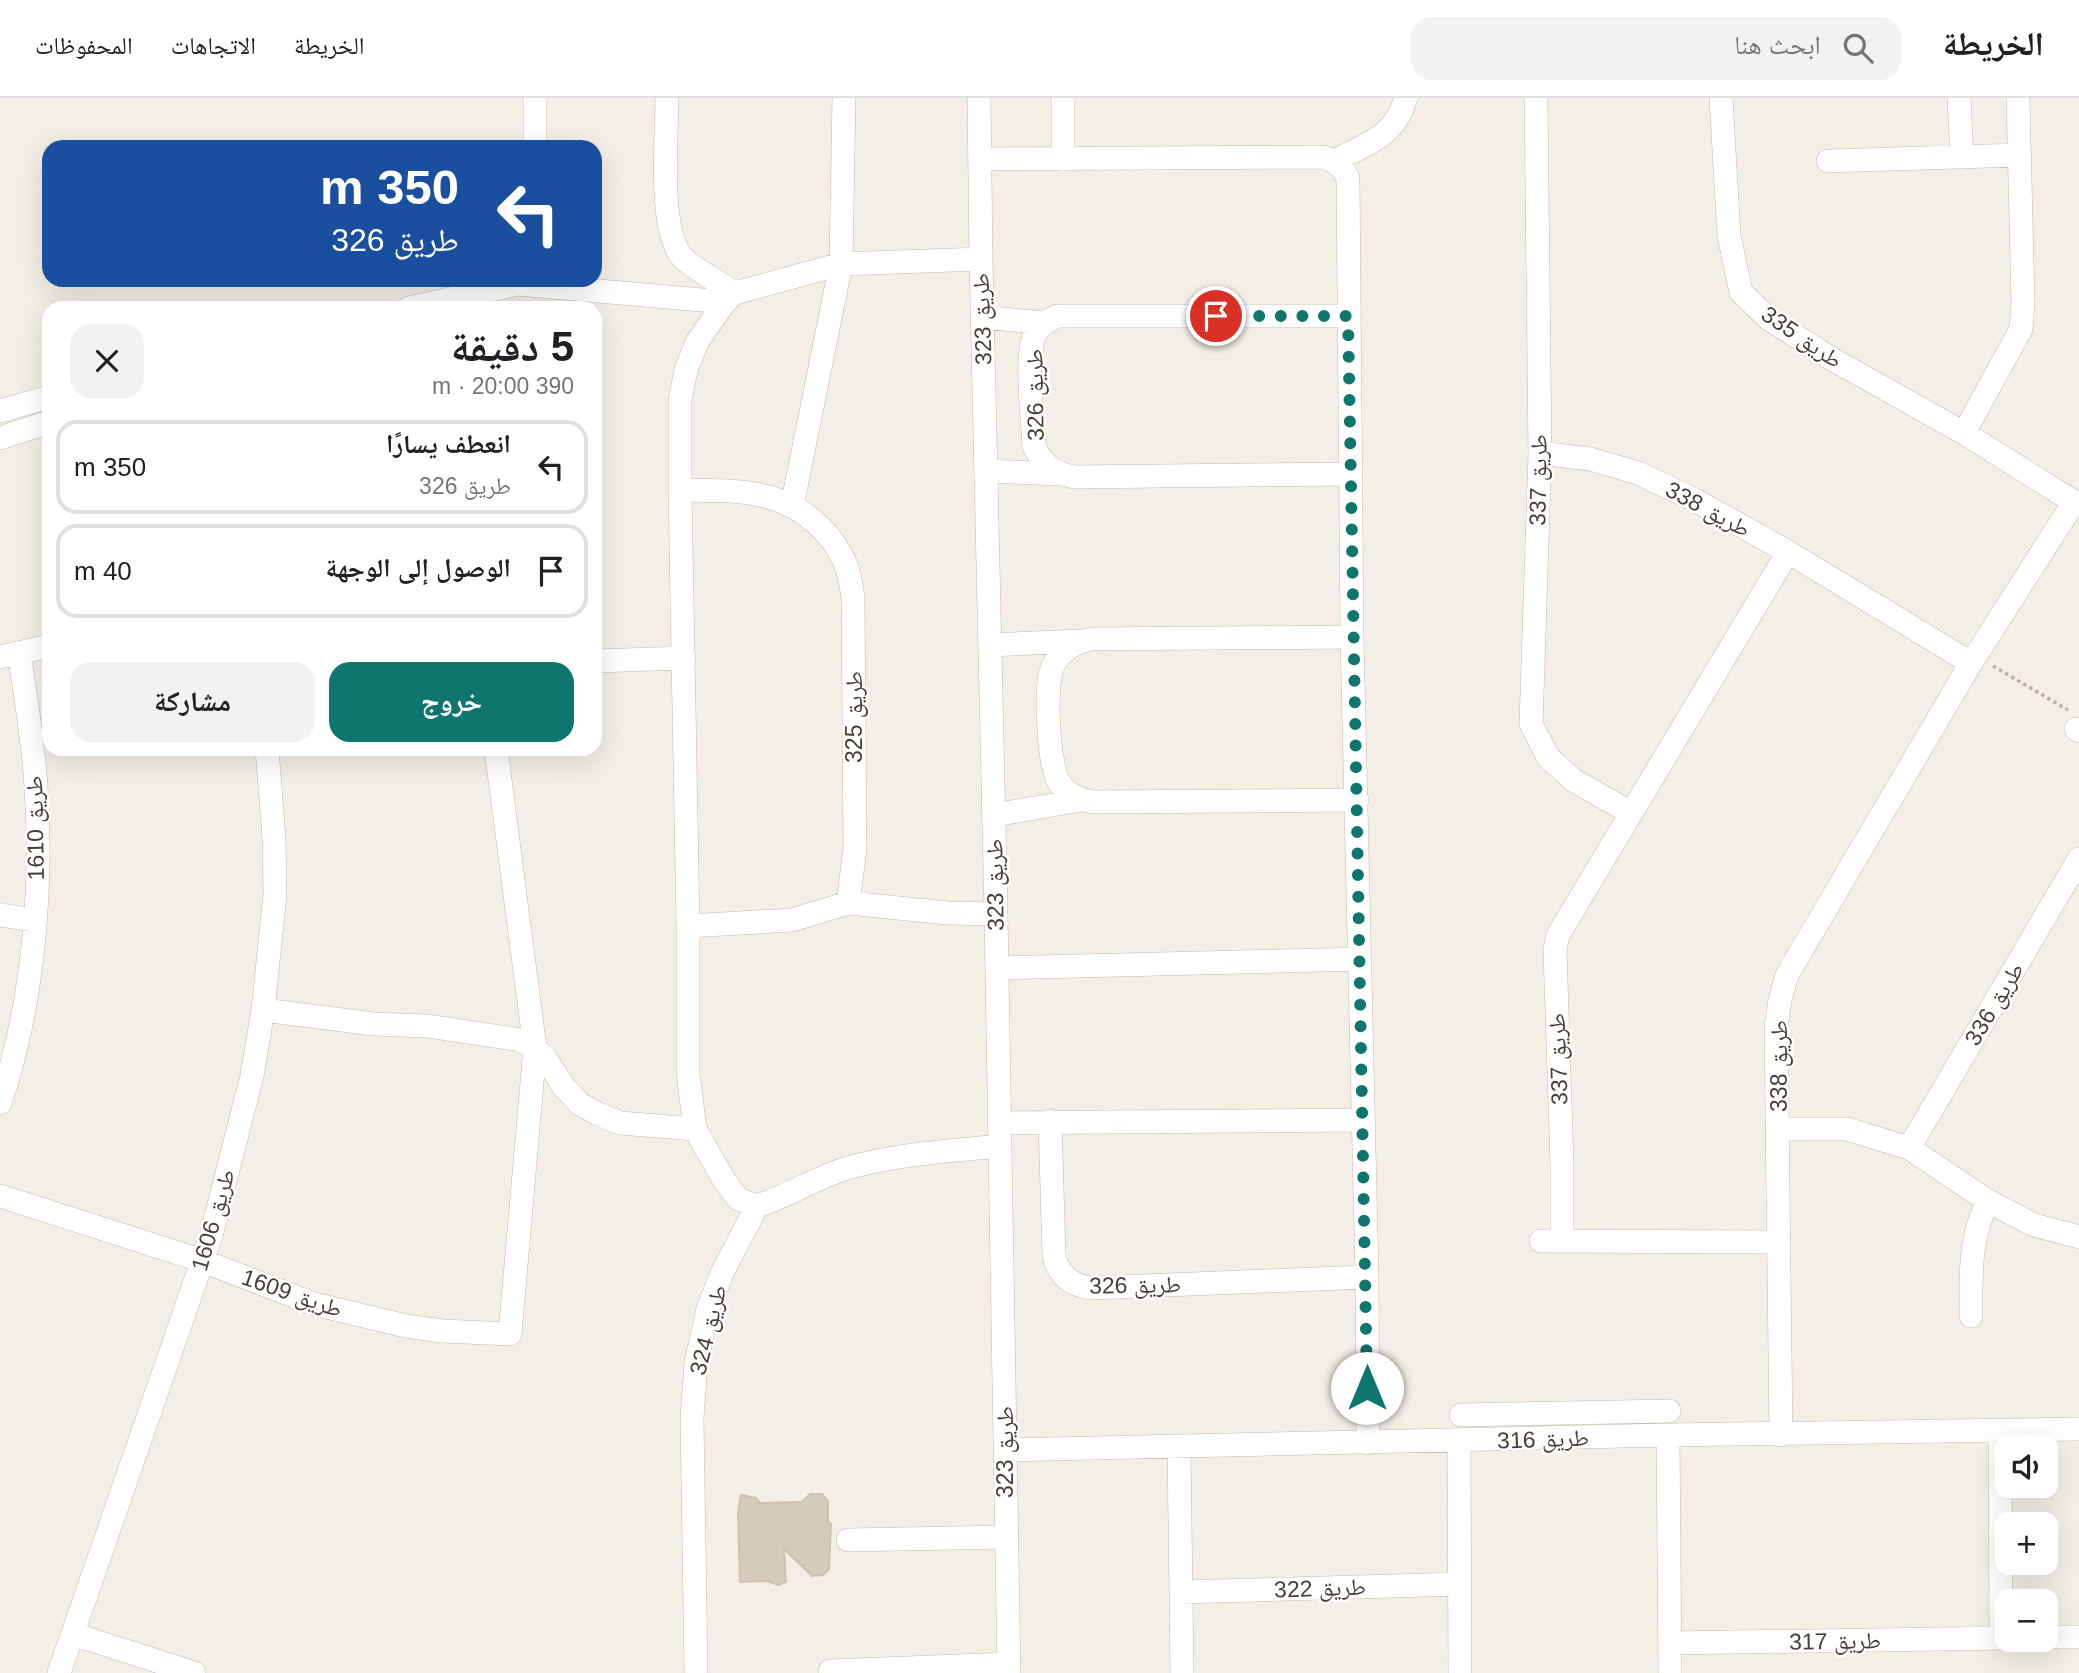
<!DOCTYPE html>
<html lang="ar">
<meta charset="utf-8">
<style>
:root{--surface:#fff;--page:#f2f2f2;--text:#202124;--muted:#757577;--line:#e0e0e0;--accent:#0f766e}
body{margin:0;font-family:Arial,"Noto Naskh Arabic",sans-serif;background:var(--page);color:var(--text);direction:rtl;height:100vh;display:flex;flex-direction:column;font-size:26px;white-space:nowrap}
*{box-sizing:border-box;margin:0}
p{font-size:23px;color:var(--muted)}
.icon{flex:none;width:38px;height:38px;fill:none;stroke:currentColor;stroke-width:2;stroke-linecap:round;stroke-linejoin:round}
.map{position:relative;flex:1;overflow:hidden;direction:ltr}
.drawer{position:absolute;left:42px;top:203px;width:560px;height:455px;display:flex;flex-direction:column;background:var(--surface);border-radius:21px;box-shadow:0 7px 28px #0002;direction:rtl}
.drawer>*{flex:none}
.guide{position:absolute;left:42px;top:42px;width:560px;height:147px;border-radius:21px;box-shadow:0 7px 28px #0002;direction:rtl;background:#1a4fa0;color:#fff;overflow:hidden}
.tools{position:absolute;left:1995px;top:1337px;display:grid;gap:14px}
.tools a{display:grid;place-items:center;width:63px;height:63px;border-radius:14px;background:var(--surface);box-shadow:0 7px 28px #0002;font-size:35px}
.pin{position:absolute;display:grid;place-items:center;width:60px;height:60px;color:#fff;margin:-30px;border:4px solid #fff;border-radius:50%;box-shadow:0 2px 7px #0007}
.me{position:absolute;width:77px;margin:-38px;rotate:0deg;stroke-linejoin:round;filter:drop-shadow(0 0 5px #0008)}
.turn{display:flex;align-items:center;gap:24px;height:147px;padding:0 28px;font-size:32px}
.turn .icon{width:91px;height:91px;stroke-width:2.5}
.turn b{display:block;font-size:49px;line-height:60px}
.round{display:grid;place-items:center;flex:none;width:74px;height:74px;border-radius:21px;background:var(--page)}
.headline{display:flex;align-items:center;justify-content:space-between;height:119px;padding:0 28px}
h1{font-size:42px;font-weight:700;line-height:52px}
.action{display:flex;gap:14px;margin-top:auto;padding:14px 28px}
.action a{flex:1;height:80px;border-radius:21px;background:var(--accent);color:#fff;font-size:28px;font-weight:700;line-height:80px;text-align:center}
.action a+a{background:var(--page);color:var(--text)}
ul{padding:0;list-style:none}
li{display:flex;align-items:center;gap:21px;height:94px;margin:0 14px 10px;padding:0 14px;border:4px solid var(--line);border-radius:21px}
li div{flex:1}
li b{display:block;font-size:26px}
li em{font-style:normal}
header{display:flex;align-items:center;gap:42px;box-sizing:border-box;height:98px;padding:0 35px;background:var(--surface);border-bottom:2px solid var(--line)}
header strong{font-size:33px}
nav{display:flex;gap:38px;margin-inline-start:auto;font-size:24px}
.search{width:490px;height:63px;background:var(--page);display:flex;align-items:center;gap:18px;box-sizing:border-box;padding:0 24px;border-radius:21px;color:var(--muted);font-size:26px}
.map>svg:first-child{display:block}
.building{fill:#d5cbbb;stroke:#d0c2ae;stroke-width:2}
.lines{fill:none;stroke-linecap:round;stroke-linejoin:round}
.minor-casing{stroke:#c2baab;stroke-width:24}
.path{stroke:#c1b299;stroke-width:3.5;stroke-dasharray:3.5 3.5;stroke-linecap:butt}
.minor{stroke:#fff;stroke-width:23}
.route{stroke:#0f766e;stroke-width:12;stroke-dasharray:0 21.6}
.labels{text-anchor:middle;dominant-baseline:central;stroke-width:5;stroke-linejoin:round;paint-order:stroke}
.street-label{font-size:23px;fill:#473f35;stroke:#fff}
</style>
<header>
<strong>الخريطة</strong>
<div class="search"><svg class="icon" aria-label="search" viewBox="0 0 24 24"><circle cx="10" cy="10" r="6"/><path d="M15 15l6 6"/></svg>ابحث هنا</div>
<nav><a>الخريطة</a><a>الاتجاهات</a><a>المحفوظات</a></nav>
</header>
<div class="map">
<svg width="2079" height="1575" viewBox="0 0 2079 1575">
<rect width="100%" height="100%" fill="#f4efe6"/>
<path class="building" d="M810,1396H822L828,1403V1423L831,1426L829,1471L823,1477L812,1478L784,1451L786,1484L778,1487L767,1483L740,1484L738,1415L741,1397L756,1400L760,1405L802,1404Z"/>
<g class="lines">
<defs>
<path id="minor" d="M667,0C667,38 658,130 682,159C691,169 722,186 735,195
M979,0L981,161L996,816L1009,1575
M1536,0L1540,355L1531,626L1548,659L1573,682L1631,715
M1721,0L1729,138L1741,194L1769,221L1832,261L1964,335L2079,407
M1959,0L1962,59
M535,49V0
M980,61L1324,59C1336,64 1342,68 1348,80L1352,539L1367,1179L1368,1345
M1063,61V0
M1335,63C1369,44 1394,40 1406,0
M1828,63L2020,57
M409,210L518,186L725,204
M1348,218H1057C1049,222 1041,226 1036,234C1024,255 1033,322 1034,348C1043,367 1053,375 1074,379L1350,376
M983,219L1044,225
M0,313L49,299
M1964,335L2021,231L2023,205L2018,0
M0,340L49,324
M1540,355L1590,361L1638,375L1695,402L1788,454L1971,565
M986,373L1061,376
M680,392C731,393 778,389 818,427C830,438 840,452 846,467C850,477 851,488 853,499L855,751L848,805L792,822L688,828
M792,408L841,166L844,0
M1352,539L1092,541C1075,544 1061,552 1053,568C1044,586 1048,669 1060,686C1068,697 1080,702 1093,704L1357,702
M990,547L1080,543
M0,559L49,548
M595,563L684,560
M2076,631L2079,633
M994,717L1081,702
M848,805L948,815L996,816
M0,817L34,822
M997,870L1360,861
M263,912L374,926L427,928L521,942L544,958L564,989L580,1006L598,1016L620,1025L695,1031
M0,1005C33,907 43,792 36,688C33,643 26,599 19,555
M1050,1023L1054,1157C1058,1177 1071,1188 1092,1190L1367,1179
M999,1025L1364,1022
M1779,1031H1847L1909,1050L1988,1103L2034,1127L2079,1139
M1909,1050L2079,761
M0,1098L203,1163L314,1206L406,1228L442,1233L510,1236L535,950L496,651
M757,1108L738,1101L724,1082L695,1031L688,975V828L680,392V302L686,272L697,244L725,204L735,195L841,166L981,161
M1541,1143L1779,1144
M1562,1143V1065L1555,852L1558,837L1788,454
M1971,1218C1971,1177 1969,1140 1988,1103
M1461,1317L1669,1313
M2000,1333L2001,1540
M1668,1337L1670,1575
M1781,1337L1776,929L1780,902L1787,877L1971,565L2074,404
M1459,1344L1460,1575
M1179,1349L1182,1575
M1006,1352L1668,1337L2079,1331
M848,1442L1006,1439
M1181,1494L1460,1486
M73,1536L194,1575
M2046,1539H2079
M1670,1545L2007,1540
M830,1573L1009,1566
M59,1575L211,1138L252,978L263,912L275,796L274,740L267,651
M696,1575L692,1320L696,1265L708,1211L722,1175L757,1108C789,1098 818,1078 851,1069C899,1056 950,1053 1000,1048"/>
</defs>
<use href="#minor" class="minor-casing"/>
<path class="path" d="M1993,568L2068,612"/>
<use href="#minor" class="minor"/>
</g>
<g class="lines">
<path class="route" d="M1216,218H1348L1367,1290"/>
</g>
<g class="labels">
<g class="street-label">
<text transform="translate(982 221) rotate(-92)">طريق 323</text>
<text transform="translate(1802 239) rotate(34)">طريق 335</text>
<text transform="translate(1035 297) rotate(-91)">طريق 326</text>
<text transform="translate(1538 382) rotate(-89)">طريق 337</text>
<text transform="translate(1708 411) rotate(28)">طريق 338</text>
<text transform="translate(854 619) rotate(-90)">طريق 325</text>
<text transform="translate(35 730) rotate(-91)">طريق 1610</text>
<text transform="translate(995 787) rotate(-91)">طريق 323</text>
<text transform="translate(1994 906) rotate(-59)">طريق 336</text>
<text transform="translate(1558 961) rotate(-92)">طريق 337</text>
<text transform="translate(1779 968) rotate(-90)">طريق 338</text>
<text transform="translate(213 1122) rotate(-74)">طريق 1606</text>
<text transform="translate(1135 1187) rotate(-1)">طريق 326</text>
<text transform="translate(292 1195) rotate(19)">طريق 1609</text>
<text transform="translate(708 1232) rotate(-76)">طريق 324</text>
<text transform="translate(1543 1341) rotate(-2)">طريق 316</text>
<text transform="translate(1005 1354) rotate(-90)">طريق 323</text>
<text transform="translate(1320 1490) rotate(-2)">طريق 322</text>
<text transform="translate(1835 1543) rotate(-1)">طريق 317</text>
</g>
</g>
</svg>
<div class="tools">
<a><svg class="icon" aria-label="sound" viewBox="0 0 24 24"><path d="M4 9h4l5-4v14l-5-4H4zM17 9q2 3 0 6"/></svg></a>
<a>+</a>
<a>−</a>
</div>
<div class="pin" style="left:1216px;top:218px;background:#d93025"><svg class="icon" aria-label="arrive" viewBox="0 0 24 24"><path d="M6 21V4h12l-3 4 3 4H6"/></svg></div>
<svg class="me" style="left:1367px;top:1290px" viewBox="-20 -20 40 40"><circle r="19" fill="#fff"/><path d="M0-13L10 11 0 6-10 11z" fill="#0f766e"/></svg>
<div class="guide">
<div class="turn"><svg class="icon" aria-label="left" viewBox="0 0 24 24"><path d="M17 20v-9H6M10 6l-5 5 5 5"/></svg><div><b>350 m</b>طريق 326</div></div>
</div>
<section class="drawer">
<div class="headline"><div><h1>5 دقيقة</h1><p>390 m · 20:00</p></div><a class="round"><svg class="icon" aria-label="close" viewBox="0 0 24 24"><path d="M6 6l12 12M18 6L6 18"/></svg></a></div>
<ul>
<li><svg class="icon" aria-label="left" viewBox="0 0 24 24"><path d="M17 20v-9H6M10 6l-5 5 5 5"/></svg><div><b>انعطف يسارًا</b><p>طريق 326</p></div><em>350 m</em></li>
<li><svg class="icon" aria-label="arrive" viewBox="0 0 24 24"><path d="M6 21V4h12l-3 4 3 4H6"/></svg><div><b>الوصول إلى الوجهة</b></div><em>40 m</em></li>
</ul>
<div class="action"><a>خروج</a><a>مشاركة</a></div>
</section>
</div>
